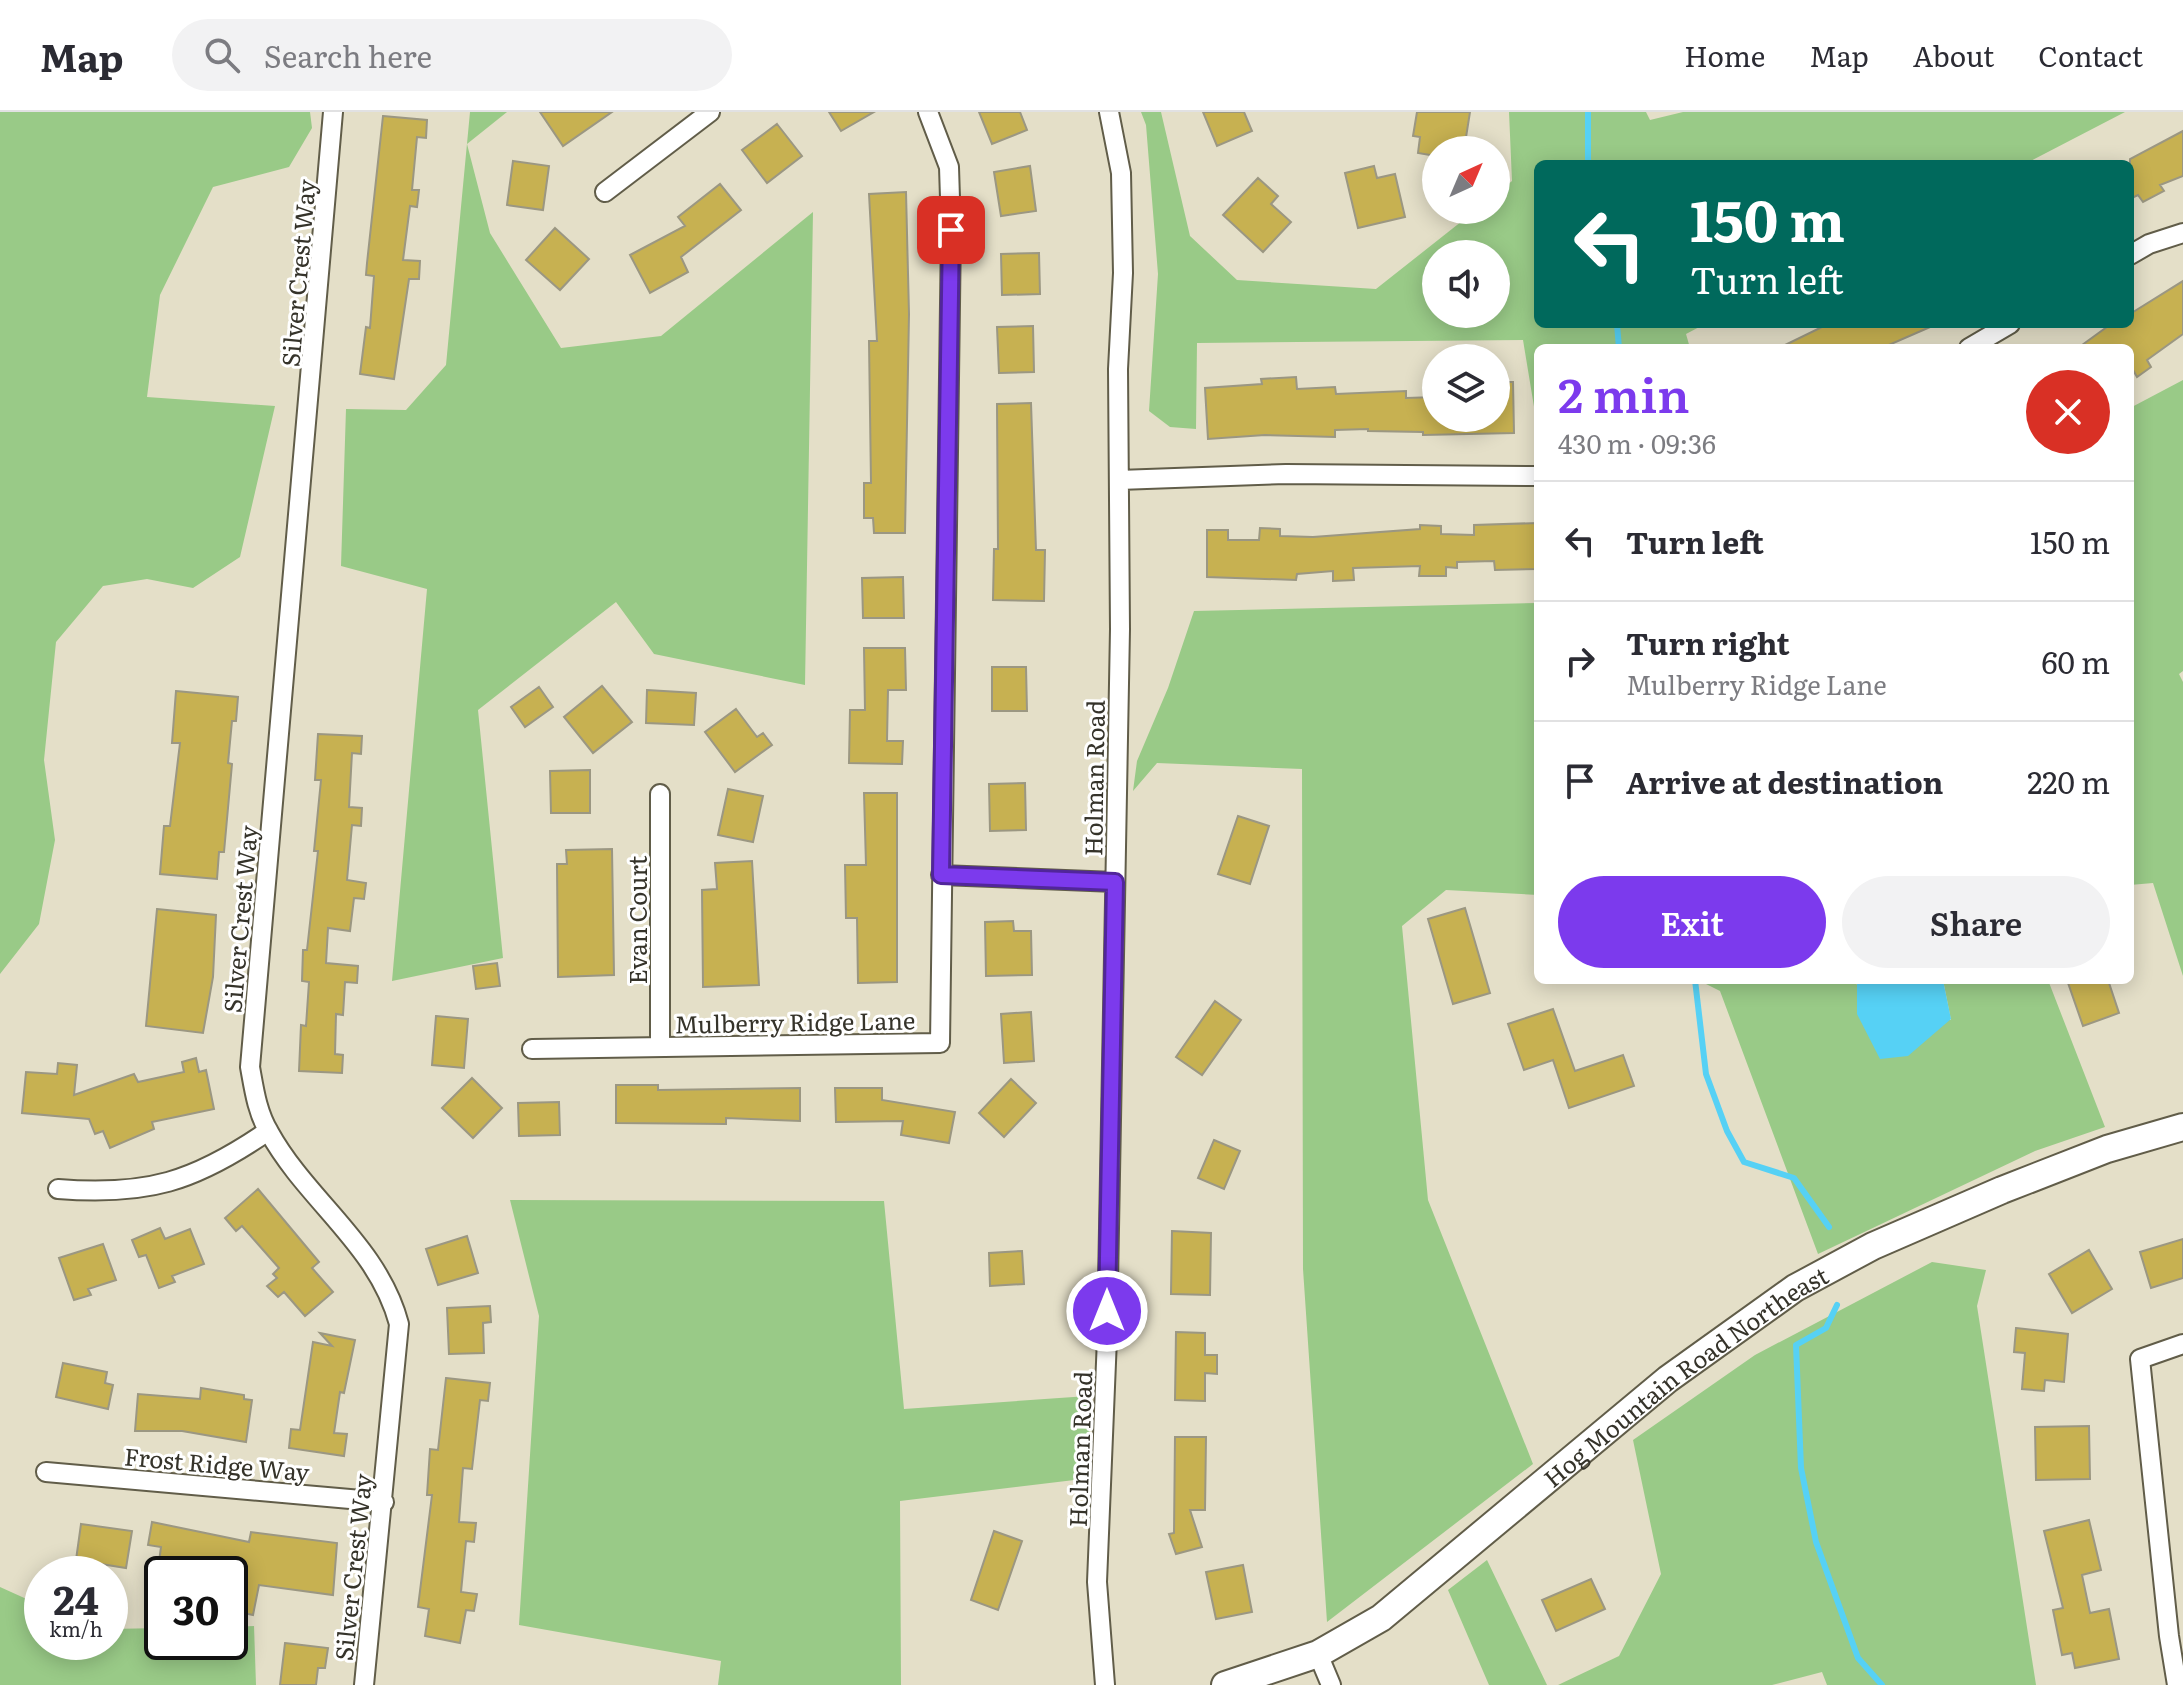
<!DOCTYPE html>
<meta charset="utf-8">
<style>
:root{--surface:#fff;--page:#f2f2f3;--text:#2b2b33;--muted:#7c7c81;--line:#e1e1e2;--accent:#7c3aed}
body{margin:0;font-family:Literata,serif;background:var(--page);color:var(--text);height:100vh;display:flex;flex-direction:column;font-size:30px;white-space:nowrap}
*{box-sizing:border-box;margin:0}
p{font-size:26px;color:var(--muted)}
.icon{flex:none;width:44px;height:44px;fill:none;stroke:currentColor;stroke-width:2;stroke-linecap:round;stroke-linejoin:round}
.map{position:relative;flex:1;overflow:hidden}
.details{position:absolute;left:1534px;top:232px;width:600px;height:640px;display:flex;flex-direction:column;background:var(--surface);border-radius:12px;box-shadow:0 4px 20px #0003}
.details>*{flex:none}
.hud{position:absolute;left:1534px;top:48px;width:600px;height:168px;border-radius:12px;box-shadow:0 4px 20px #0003;background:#00695c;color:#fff;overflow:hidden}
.needle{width:52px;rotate:44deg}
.buttons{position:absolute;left:1422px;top:24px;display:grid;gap:16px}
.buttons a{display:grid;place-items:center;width:88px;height:88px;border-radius:50%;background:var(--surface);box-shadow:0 4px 20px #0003;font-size:40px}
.speed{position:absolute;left:24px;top:1444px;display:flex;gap:16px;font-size:40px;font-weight:700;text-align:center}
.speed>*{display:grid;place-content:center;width:104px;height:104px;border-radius:50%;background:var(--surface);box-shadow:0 4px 20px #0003;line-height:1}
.speed small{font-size:20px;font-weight:400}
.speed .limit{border:4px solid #111;border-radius:12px;background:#fff;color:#111}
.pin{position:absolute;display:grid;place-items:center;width:68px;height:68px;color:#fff;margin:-34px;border-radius:16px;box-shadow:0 4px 12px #0006}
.me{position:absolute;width:88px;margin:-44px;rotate:0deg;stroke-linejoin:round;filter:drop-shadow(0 0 6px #0008)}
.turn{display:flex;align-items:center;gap:28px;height:168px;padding:0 24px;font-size:36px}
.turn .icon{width:104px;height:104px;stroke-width:2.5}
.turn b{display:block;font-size:56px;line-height:68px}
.round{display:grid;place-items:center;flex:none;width:84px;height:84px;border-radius:42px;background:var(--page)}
.overview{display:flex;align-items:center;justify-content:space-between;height:136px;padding:0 24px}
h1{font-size:48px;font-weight:600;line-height:60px;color:var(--accent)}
.action{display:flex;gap:16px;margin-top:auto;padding:16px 24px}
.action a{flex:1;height:92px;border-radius:48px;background:var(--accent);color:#fff;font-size:32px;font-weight:600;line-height:92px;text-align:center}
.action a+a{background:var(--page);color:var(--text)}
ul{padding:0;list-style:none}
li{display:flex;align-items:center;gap:24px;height:120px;padding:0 24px;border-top:2px solid var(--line)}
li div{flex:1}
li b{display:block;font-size:30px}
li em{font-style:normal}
header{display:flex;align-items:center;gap:48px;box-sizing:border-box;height:112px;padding:0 40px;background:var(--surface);border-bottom:2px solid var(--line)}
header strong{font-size:38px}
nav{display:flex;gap:44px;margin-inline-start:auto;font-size:28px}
.search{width:560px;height:72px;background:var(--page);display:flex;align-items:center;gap:20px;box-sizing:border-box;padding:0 28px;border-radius:44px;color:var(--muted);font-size:30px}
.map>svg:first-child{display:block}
.green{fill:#99ca87;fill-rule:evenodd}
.water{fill:#56d1f5}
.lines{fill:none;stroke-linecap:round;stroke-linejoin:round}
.stream{stroke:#56d1f5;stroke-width:6}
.building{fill:#c7b151;stroke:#9b9782;stroke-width:2}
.street-casing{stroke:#615d49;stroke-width:22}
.secondary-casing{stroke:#615d49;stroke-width:30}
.street{stroke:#fff;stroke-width:18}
.secondary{stroke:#fff;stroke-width:26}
.route-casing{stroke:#51269a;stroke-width:20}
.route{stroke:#7c3aed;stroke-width:14}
.labels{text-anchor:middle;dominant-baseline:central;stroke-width:6;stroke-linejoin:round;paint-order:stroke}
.street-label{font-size:24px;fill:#35332a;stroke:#fff}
</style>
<header>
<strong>Map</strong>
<div class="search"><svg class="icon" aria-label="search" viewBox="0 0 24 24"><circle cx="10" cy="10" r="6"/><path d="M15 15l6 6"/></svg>Search here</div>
<nav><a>Home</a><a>Map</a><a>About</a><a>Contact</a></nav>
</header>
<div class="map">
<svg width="2183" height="1573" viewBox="0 0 2183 1573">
<rect width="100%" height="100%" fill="#e4dfc8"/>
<path class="green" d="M0,0H310L312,16L289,55L213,75L160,183L147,285L275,294L240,445L193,476L147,467L103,474L56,530L44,648L55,728L39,812L0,862Z
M470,0H507L467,32L490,121L561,236L661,224L813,100L805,573L654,542L616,490L478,598L503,846L392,869L427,477L341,454L346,297L406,298L446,253Z
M1141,0H1161L1190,124L1237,168L1376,177L1476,98H1496V82L1512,69L1509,0H1646L1650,8L1683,0H2125L2025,52H1538V212H1705L1686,222L1690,236H1538V319L1523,228L1197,231L1196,317L1170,315L1149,299L1158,162L1146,13ZM1436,142H1496V202H1436Z
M2183,268V559L2179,562L2183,570V864L2153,771L2130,773V296Z
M1538,491V783L1446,778L1402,814L1428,1088L1533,1352L1327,1510L1303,1157L1302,657L1157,651L1133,679L1137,649L1168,576L1194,499Z
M1698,868H1857L1856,872L1951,908L1943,868H2048L2105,1015L2035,1039L1818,1142L1720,879Z
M510,1088L884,1089L904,1297L1088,1284L1091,1366L900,1389L901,1573H718L721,1549L519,1513L539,1204Z
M1932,1150L1986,1158L1977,1194L2036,1573H1827L1822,1560L1772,1573H1558L1619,1544L1661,1462L1633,1328L1755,1243Z
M1487,1448L1547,1573H1489L1448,1478Z
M0,1475L42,1494V1530H110V1517L162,1516V1530H230V1515L254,1514L256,1573H0Z"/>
<path class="water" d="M1857,868H1943L1951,907L1908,944L1880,947L1857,902Z"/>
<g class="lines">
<path class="stream" d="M1588,52V0
M1617,212L1619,236
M1695,868L1706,962L1727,1019L1744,1050L1794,1066L1829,1115
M1837,1193L1826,1216L1796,1233L1801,1356L1816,1430L1858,1546L1882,1573"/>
</g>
<path class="building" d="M540,0H612L563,34Z
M829,0H874L841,19Z
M979,0H1020L1027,18L992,32Z
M1203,0H1244L1252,19L1217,34Z
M1417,0H1470L1464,38H1436V44L1418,41L1420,25L1413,24Z
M383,4L427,8L426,26L417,25L412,78H419L417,95L410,94L403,148L420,149L419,167H409L394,267L360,262L366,215L370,216L374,164L366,163L367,151Z
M777,12L802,44L767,71L742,38Z
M2183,19V64L2160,73L2164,79L2143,90L2138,83L2130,87V47Z
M513,49L549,54L543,98L507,93Z
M1030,54L1036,99L1001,104L994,60Z
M1374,54L1377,66L1395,62L1405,105L1358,116L1345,61Z
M1258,66L1278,84L1271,92L1291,110L1263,140L1223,103Z
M720,72L741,98L681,145L688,160L650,181L630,143L685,114L678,105Z
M906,80L909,202L905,421H874L873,406H864V371H871L869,229H877L869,82Z
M555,116L589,147L560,178L526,148Z
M1039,141L1040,182L1002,183L1001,142Z
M2183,169V222L2147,248L2151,255L2137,265L2133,258L2130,260V236H2078L2111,212H2130V202Z
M1828,212H1937L1882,236H1779Z
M1033,214L1034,260L999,261L997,215Z
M1296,265L1297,277L1335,275L1336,282L1406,279V286L1436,285V306H1496V270H1513L1514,321L1423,323V320L1368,319V317L1335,318V325L1265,323L1208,327L1205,276L1262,272L1261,267Z
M1031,291L1036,438H1045L1044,489L993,488L994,437H998L997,292Z
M1538,411V457L1495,458L1494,449L1457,450V456L1446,455V464H1419L1420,454L1353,456L1354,468L1333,469V459L1297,462L1296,468L1207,465V418H1228V428H1259L1260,416L1280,417V424L1313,425L1420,417V413L1441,414V422L1474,423V413Z
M903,465L904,506H863L862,466Z
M864,536H905L906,578H888L887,629H903L902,652L849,651L850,598H865Z
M992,555H1026L1027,599H992Z
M602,574L632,610L593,641L564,605Z
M539,575L553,595L525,615L511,595Z
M647,578L696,581L694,613L646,611Z
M176,579L238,585L236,609H232L228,651L232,652L224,740H219L217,767L160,762L164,714H170L180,631H172Z
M736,597L757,625L763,621L772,633L735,660L705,620Z
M318,622L362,624L361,642L352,641L349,695L362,696L361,714L352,713L347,768L366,771L364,787L354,786L350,819L328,816L326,851L358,854L357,871L345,870L343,903L336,902L335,942L343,943L342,961L299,959L301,913L306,914L309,870L302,869L303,838H307L318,739H314L321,668H315Z
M590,658V701H551L550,659Z
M1025,671L1026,718L990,719L989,672Z
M728,677L763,684L753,730L718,723Z
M864,681H897V870L858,871L857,806H846L845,753H866Z
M1238,704L1269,714L1250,772L1218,762Z
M612,737L614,863L558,865L557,752H567L566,738Z
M752,749L759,873L703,875L702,778L717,777L715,751Z
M1465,796L1490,881L1453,892L1428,807Z
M157,797L216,803L213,865L203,921L146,914Z
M1013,809L1014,819H1031L1032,863L986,864L985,810Z
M497,851L500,874L476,877L473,854Z
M2067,868H2108L2119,901L2083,914Z
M1215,889L1241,908L1202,963L1176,945Z
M1553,897L1575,959L1623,943L1634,974L1569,996L1553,948L1524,958L1508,912Z
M1031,900L1034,949L1004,951L1001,902Z
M436,904L468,907L464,956L432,953Z
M196,946L199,960L206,958L214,997L152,1010L154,1017L110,1036L103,1019L95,1022L89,1007L22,1001L26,960L57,962L58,951L77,953L74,983L134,962L138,970L184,960L182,950Z
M472,966L502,996L473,1026L442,996Z
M1011,967L1036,991L1004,1025L979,1001Z
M616,973H658V978L800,976V1009L726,1006V1012L616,1011Z
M835,976H882V988L955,1000L949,1031L901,1023L903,1009L836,1010Z
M559,990L560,1023L519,1024L518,991Z
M1214,1028L1240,1039L1224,1077L1198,1066Z
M258,1077L319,1150L312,1156L333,1180L305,1204L284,1180L278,1185L267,1174L277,1166L273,1162L279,1156L242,1114L236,1119L225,1106Z
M160,1116L165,1127L190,1117L204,1152L172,1164L175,1170L159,1176L146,1143L139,1145L132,1128Z
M1172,1119L1211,1121L1210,1183L1171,1182Z
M467,1124L478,1161L438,1173L426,1137Z
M2183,1127V1166L2151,1176L2140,1140Z
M103,1132L116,1168L88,1177L91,1183L74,1188L59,1146Z
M2089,1138L2112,1177L2072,1201L2049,1162Z
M1022,1139L1024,1172L990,1174L989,1141Z
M490,1194L491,1210L483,1211L484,1241L449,1242L447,1196Z
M2016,1216L2068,1222L2064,1270L2045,1268L2044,1279L2022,1277L2025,1241L2014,1240Z
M1176,1220L1205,1221V1243H1217V1262L1205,1261V1289L1175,1288Z
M320,1221L355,1228L344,1281L340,1280L334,1321L347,1322L344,1344L289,1336L291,1317L300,1318L313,1230L332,1234Z
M63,1251L107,1260L105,1271L113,1273L108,1297L56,1285Z
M446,1266L490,1271L488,1289L480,1288L472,1357L463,1356L459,1410L476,1411L474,1430L466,1429L461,1480L477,1482L474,1499L466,1498L460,1531L425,1524L429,1497L418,1495L432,1383H427L430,1337L438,1338Z
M201,1276L244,1283V1287L252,1288L246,1330L182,1319H135L138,1282L200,1287Z
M2089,1314L2090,1367L2036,1368L2035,1315Z
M1175,1325H1206L1205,1398H1190L1202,1435L1176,1442L1169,1422L1174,1421Z
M2089,1408L2101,1458L2082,1463L2090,1501L2109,1497L2119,1547L2075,1556L2072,1541L2062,1543L2053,1498L2063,1496L2044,1419Z
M152,1410L249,1430L251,1420L337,1431L333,1483L259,1473L253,1503L239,1500L245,1467L176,1452L175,1459L158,1457L161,1435L148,1433Z
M81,1412L132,1419L126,1456L76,1448Z
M994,1419L1022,1429L998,1498L971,1488Z
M1243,1453L1252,1500L1216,1507L1206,1460Z
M1591,1467L1605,1497L1556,1519L1542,1488Z
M285,1531L328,1536L325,1556H318L316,1573H280Z"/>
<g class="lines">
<defs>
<path id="street" d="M333,0L250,955C254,977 257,1000 269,1020C307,1089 378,1133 399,1212L364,1573
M605,80L710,0
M2130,143L2149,132L2183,121
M1969,236L2010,212
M1119,368L1286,362L1538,364
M941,763L1115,770
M660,935V682
M532,937L940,931L951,118L949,55L928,0
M58,1077C147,1084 194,1070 268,1019
M46,1360L384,1390
M1318,1542L1331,1573
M1105,1573L1097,1470L1107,1226L1120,517L1118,257L1123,161L1121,61L1109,0
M2177,1573L2169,1524L2140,1247L2183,1232"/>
<g id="secondary">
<path id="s1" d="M1225,1573L1318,1542L1381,1506L1668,1267L1795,1176L1873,1134L2002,1078L2107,1037L2183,1015"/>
</g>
</defs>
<use href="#street" class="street-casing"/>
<use href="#secondary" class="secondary-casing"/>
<use href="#street" class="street"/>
<use href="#secondary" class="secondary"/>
</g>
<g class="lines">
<defs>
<path id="route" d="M951,118L941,763L1115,770L1107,1199"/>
</defs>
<use href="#route" class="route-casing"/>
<use href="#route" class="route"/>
</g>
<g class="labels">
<g class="street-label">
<text transform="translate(297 161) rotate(-85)">Silver Crest Way</text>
<text transform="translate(1093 666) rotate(-89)">Holman Road</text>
<text transform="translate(239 807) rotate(-85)">Silver Crest Way</text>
<text transform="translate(636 808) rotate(-90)">Evan Court</text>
<text transform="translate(795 909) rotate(-1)">Mulberry Ridge Lane</text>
<text stroke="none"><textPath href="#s1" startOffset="560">Hog Mountain Road Northeast</textPath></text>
<text transform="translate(1079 1337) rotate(-88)">Holman Road</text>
<text transform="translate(217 1351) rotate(5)">Frost Ridge Way</text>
<text transform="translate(352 1455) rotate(-84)">Silver Crest Way</text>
</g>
</g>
</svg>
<div class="buttons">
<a><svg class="needle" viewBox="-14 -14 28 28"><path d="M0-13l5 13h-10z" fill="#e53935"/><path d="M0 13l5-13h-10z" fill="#7c7c81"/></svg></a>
<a><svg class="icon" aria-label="sound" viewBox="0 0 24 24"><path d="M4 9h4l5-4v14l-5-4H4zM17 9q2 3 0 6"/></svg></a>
<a><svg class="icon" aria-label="layers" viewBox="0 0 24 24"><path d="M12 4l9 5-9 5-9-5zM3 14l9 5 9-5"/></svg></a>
</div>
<div class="speed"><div>24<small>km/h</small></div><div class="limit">30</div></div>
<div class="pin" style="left:951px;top:118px;background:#d93025"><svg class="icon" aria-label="arrive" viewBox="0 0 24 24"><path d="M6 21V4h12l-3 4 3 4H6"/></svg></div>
<svg class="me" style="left:1107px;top:1199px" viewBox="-20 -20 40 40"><circle r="17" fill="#7c3aed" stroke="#fff" stroke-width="3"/><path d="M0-11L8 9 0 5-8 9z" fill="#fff"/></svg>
<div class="hud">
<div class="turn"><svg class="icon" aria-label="left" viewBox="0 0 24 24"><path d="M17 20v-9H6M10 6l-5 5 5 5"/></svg><div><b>150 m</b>Turn left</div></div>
</div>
<section class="details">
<div class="overview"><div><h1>2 min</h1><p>430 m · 09:36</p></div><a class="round" style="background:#d93025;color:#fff"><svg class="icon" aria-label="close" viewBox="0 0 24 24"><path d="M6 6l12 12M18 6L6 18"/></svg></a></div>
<ul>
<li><svg class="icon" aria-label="left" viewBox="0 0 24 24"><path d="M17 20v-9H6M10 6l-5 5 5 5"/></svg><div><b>Turn left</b></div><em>150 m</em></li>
<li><svg class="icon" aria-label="right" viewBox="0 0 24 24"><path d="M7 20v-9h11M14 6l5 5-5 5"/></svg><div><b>Turn right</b><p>Mulberry Ridge Lane</p></div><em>60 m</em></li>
<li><svg class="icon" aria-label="arrive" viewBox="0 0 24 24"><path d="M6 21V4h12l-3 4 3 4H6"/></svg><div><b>Arrive at destination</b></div><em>220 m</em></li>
</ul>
<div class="action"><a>Exit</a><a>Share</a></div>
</section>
</div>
